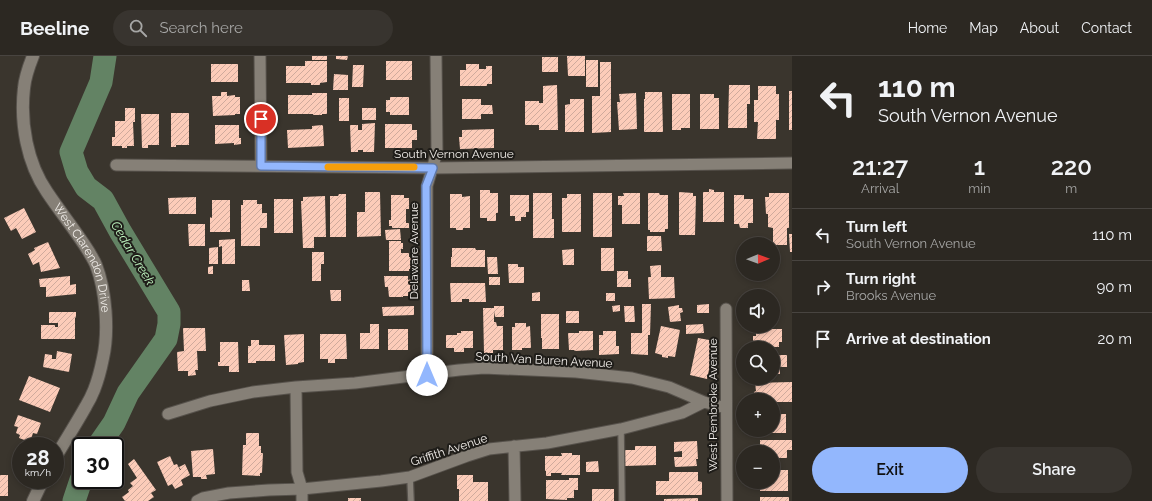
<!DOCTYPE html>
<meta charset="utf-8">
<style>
:root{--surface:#2c2822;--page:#38342f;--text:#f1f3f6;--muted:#a6a6a5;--line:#484440;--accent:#93b7fd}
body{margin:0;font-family:Raleway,sans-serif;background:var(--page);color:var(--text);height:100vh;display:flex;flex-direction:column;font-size:15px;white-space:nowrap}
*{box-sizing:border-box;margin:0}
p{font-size:13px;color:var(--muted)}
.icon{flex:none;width:22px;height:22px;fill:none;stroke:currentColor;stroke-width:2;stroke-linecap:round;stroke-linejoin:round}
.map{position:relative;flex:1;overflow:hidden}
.sheet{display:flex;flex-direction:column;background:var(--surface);width:360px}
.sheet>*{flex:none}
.guide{background:#2c2822;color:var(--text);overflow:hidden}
.needle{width:26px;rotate:89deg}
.buttons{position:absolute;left:736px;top:181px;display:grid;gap:8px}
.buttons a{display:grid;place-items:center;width:44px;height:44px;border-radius:50%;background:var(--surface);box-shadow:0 2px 6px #0003,0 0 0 1px var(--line);font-size:20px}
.speed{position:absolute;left:12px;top:381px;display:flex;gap:8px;font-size:20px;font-weight:700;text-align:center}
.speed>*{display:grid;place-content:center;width:52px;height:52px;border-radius:50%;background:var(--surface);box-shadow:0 2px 6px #0003,0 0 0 1px var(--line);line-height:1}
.speed small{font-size:10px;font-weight:400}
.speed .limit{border:2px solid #111;border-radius:6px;background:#fff;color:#111}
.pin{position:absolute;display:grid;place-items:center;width:34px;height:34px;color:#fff;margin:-17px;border:2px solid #fff;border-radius:50%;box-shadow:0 1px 4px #0007}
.me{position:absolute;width:44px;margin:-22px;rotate:0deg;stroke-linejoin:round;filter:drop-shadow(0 0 3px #0008)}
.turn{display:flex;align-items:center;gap:14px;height:84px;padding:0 20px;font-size:18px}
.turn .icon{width:52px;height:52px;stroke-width:2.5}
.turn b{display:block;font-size:28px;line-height:34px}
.eta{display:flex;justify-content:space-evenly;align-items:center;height:68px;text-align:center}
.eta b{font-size:24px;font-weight:600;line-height:28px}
.action{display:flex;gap:8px;margin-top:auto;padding:8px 20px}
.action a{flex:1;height:46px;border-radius:24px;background:var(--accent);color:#111;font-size:16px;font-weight:600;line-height:46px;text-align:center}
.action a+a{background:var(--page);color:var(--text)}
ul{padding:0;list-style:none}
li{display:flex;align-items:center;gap:12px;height:52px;padding:0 20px;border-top:1px solid var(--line)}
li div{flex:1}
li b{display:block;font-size:15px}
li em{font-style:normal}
header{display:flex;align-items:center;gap:24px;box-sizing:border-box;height:56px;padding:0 20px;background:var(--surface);border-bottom:1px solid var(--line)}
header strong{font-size:19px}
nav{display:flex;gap:22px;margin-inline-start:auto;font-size:14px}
.search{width:280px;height:36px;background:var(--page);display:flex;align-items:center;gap:10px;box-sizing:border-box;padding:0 14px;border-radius:22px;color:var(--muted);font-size:15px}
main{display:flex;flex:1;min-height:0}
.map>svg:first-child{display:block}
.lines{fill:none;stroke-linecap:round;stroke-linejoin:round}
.river{stroke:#638364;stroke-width:23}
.building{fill:url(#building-hatch)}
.lane-casing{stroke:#57524c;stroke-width:8}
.street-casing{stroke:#57524c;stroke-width:13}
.secondary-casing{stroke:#57524c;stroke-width:14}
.lane{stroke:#868077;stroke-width:5.5}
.street{stroke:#868077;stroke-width:11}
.secondary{stroke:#868077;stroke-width:12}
.route-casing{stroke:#6077a4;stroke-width:10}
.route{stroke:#93b7fd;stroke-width:7}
.slow{stroke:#f59e0b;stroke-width:7}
.labels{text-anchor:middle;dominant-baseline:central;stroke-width:4;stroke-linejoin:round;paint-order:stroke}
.street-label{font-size:12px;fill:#efebe7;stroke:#1f1d19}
.water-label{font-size:13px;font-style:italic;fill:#bef4bf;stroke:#1f1d19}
</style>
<header>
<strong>Beeline</strong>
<div class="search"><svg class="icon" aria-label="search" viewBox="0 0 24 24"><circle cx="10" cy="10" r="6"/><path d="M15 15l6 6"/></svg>Search here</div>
<nav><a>Home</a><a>Map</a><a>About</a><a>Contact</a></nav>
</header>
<main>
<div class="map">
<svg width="792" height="445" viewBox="0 0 792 445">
<defs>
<pattern id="building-hatch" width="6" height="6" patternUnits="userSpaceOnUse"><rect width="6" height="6" fill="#fcccb9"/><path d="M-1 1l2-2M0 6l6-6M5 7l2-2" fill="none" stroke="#cfaa9c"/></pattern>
</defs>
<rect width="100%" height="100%" fill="#3a352d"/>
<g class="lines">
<path class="river" d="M98,390L114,367L128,337L166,283L169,268V256L120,175L103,144L86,131L77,116L71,96L101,26L105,0
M74,445L81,424"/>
</g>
<path class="building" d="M312,0H327V4H312Z
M336,0H348L347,4L336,3Z
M567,0H585V20H568Z
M542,1H558V16H542Z
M586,4H598V31H586Z
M305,5H327V26L320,27V29H311V27H286V10H305Z
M386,5H412V24H386Z
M600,6H611V76L592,77V40H600Z
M211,8H238V26H211Z
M466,8H479V13H486V10H492V28H487V30H460V14H466Z
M353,9H364L363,31H352Z
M334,18L348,19V34H333Z
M557,29L558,74H539V69H525V45H539V47H543V30Z
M729,29H750V48H747V72H728Z
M758,30H776V38H779V64H776V83H757L758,66H754V44H758Z
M789,35H792V74H789Z
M221,36H227V40L235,39V41H240V58H235V59L213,60L212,40H221Z
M645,36H662L663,76H644V43H645Z
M312,37H327V58H322V59H313V58H288V39H312Z
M636,37L637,73L619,74L617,46H620L619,38Z
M672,38H690V72H681V74H672Z
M700,38H714V42H719V73H700Z
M390,41H409V59H390V56H386V44H390Z
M339,42H349V65H339Z
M462,43H481V49H492L493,58H481V63H462Z
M570,43H584V76H565V49L570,48Z
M125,52H135V66H133L134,90H127V92H122V90H112V81H115V65H125Z
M362,52H376V64H362Z
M171,57H189V89H176V91H171Z
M141,58H159V89H148V92H142Z
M375,67L374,96H363V94H358V96H351L350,69H358V74H362V68Z
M385,68H412V74H417V84H412V92H385Z
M215,69H239V82H241V88L234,89V87L215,88Z
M322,69L323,70L324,90L288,92L287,74L312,73V70Z
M494,73V92L460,93L459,81H462V74Z
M709,133L714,134V136H724V166H703V136H709Z
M480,134H490V137H498V157H496V165H487V162H480Z
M365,136H380L381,180L357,181V156H365Z
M679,136L693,137V140H696L695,179H679Z
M533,137H552V163H554V182H533Z
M593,137H612V181H593Z
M623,137H640V168H622V149H618V140H624Z
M648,137H659L660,139H668V173H665V176H650V174H648Z
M769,137H789V172H787V189H773V172L768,171V158H766L765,141H769Z
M339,138H346V181H330V140H338Z
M450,138H462V141L470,140V172H463V174H456V172H450Z
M567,138H581V176H562V142H567Z
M391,139H404V142H409V153H406V167H409V172H392V170H389V164H391Z
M510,139H529V156H526V161H521V165H515V160H510Z
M734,139H744V143H753V167H748V172H740L739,168H734Z
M325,140L326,181H314V192H303L301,145H303V141Z
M196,141V158H169L168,142Z
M274,143H293V177H274Z
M212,144H230V176H210V161L212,162Z
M243,144H257V148H262V157H267V172H260V190H241V149H243Z
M24,152L36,176L22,183L16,172L11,175L4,162Z
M188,168H205V190H189Z
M400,173L401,184H386L385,174Z
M789,178H792V196H790Z
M647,180H661L662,195H647Z
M235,183V208H222V190L219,191V184Z
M389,185H401V187H403V193H401V197H409V201H412V213H409V215H389Z
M48,186L60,212L41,216L39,206L33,209L28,198L35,194L34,192Z
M218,191V208H209V192Z
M452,192H475L476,194H485V211H451V201H452Z
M601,192H614V215H601Z
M574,193V209H563L562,194Z
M312,196H324V208H321V225H312Z
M487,201H497L498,218H488Z
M508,208H518V211H524V227H509Z
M661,209V221H674L675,242L649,243L648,221H651L650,210Z
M213,210V218H208V211Z
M617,215H628V223H631V231H617Z
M70,220V229L76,228V238L46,241V231H40L39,223Z
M384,220H408V224L412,223V236H408L409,240H403V241H389L388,231H385Z
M489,221H500V229H489Z
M242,224H249L250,235H242Z
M450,227H485L486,246H469V243H462V246H451Z
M330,234H341V245H331Z
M540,236V245H532V237Z
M606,237H615V245H606Z
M642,248H651L650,279H648V299L631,298V277H642Z
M709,248V257H697V249Z
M620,249V255L613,256L612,250Z
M679,249V252H682L683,256L680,257L681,265L670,266L668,251Z
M414,250V259L383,260L382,251Z
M494,250H504V261H495L494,255V266H496L497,270H503V294H493V297H484L483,252H494Z
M624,250H634L635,266H625Z
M566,255H579V267H566Z
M49,256H76V262L75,261V283H41V269H55V271H58V267H49Z
M541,258H559V293H542V282H541Z
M515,267H526V271L530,270L531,292H522V294H512V271H515Z
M370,268H379V293H360V277H370Z
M703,268L704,277L686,278V269Z
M661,270L680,274L675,301L668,300V302L662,301V299L655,297Z
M183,272H205L206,295H197L198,314H195L196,319L188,320V315H178L177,296L184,295Z
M388,273H408V294H388Z
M756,273H782V286H779V291H753V280H756Z
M461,275H473V292H464V296H454V292H446V279H457V277H461Z
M579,275H593V294L575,295L574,294H569L568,277H579Z
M603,275H616V290H619V298L599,299V279H603Z
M304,278V306L298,307V308L286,309L284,279Z
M320,278H346L347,303H335V307H328V303H320Z
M698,282L715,285L707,323L690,319Z
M251,284H259V289H275V305H256V307H248V290H251Z
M220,286H238L239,316H229V310H218V306H220Z
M57,295L72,298L69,316L43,311L45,298L52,299V303H56Z
M773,299H787V311H780V318H773Z
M29,320L60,332L50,356L19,344Z
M792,326V346H773V344H754V336L756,335L755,327Z
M773,358H786V377H755V374H773Z
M18,359L41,367L37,378L33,377L30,386L19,382L20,379L16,377L18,371L14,370Z
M246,377H259V390H261V397H263L262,417H260V420L242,419L243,389H246Z
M760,384H792V394H787V402H773V396H760Z
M697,385L698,403H696L697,410L675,411L674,401H682V395L674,396V386Z
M635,390H656V409L625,410V394H635Z
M213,393L215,418L206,419L207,423H201V421H193L191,395Z
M561,397H572V399H580V419H561L562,417H551V420H546V415H545V400H562Z
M170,400L174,409L177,408L180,414H181L179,411L185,408L190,419L181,424L183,429L175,433L172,428L168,430L157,406Z
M134,403L156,434L151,437L154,441L148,445H125L122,441L129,436L128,434L133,430L130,427L137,422L128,408Z
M598,405L599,416H586V406Z
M773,414H788V435H760V432L756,431V426H773Z
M669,416H698V425L702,426V439H656V425H669Z
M0,419H8V440H0Z
M457,419H473V426H488V445H459V433H457Z
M569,422H578V434H574V442H567V444L546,443V424H569Z
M592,433H614V445H592Z
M760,441H789V445H760Z
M348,442H361V445H348Z
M698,442V445H664V443Z"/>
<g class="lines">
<defs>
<path id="lane" d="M621,373L622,445
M410,421L411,445"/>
<path id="street" d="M260,0L261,110
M116,109L433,112L792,107
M726,253L727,445
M427,319V130L437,96L436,0
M296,331L297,416L302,433V445
M168,358L210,345L253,336L296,331L355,327L459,314L484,312L576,316L632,322L669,331L704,346L726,352
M514,390L515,445
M197,445L203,442L229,437L269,434L302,433L381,425L410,421L467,400L489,393L547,387L621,373L682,357L704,346"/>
<g id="secondary">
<path id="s1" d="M33,0C29,10 25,21 24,32C20,67 27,107 47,136C61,157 76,175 89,196C91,200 94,204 96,209C106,235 109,275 103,302C101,312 98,324 94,334C92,339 89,345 86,350C76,368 65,385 55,402"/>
<path d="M33,445L43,424"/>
</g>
</defs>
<use href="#lane" class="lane-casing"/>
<use href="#street" class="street-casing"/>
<use href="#secondary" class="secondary-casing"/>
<use href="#lane" class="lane"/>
<use href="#street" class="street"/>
<use href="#secondary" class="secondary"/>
</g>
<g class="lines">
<defs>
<path id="route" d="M261,63V110L433,112L426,130L427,319"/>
</defs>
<use href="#route" class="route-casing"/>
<use href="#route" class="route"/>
<path class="slow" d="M328,111H414"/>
</g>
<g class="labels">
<g class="street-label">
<text x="454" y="98">South Vernon Avenue</text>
<text transform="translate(414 195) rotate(-90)">Delaware Avenue</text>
<text stroke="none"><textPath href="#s1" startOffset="218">West Clarendon Drive</textPath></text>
<text transform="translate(544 304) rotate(3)">South Van Buren Avenue</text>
<text transform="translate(713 349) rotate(-90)">West Pembroke Avenue</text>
<text transform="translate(449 394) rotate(-18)">Griffith Avenue</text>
</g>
<g class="water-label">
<text transform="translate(133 197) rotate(59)">Cedar Creek</text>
</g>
</g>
</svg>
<div class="buttons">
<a><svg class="needle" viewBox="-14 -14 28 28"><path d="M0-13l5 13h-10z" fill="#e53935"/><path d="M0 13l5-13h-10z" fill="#a6a6a5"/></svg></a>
<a><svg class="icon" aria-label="sound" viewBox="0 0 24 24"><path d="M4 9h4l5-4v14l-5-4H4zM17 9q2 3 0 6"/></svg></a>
<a><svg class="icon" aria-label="search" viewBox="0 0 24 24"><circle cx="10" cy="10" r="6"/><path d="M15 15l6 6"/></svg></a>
<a>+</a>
<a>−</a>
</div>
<div class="speed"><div>28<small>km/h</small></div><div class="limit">30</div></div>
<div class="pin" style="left:261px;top:63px;background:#d93025"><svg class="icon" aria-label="arrive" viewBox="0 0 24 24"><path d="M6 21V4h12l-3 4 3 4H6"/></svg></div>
<svg class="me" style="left:427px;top:319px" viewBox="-20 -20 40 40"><circle r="19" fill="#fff"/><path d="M0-13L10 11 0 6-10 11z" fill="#93b7fd"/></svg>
</div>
<section class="sheet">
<div class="guide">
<div class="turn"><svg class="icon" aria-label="left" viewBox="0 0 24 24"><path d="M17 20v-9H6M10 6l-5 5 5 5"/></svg><div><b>110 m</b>South Vernon Avenue</div></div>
</div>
<div class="eta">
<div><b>21:27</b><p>Arrival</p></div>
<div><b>1</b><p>min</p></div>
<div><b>220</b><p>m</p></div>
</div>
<ul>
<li><svg class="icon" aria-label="left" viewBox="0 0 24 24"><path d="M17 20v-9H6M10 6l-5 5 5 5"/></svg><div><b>Turn left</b><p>South Vernon Avenue</p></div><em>110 m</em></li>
<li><svg class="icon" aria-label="right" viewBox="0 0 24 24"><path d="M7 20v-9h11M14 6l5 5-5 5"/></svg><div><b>Turn right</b><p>Brooks Avenue</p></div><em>90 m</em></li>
<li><svg class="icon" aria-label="arrive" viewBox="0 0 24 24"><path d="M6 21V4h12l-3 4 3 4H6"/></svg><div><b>Arrive at destination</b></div><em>20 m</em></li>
</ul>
<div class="action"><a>Exit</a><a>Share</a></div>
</section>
</main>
